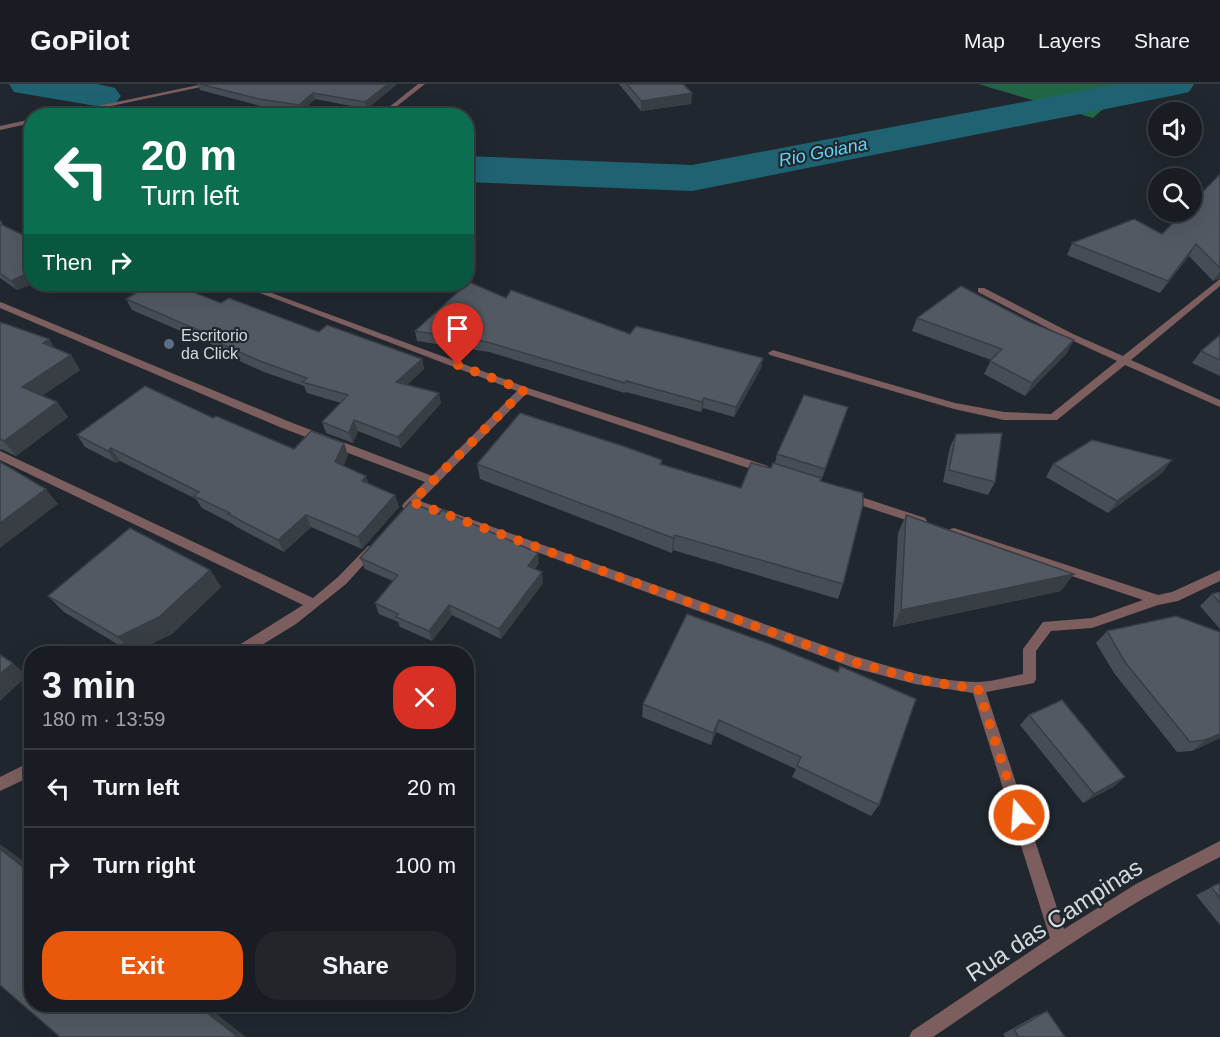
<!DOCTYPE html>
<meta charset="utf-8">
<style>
:root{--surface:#191d23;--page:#22262b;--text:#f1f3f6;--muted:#9fa2a6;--line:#373b41;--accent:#ea580c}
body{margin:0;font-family:Arial,sans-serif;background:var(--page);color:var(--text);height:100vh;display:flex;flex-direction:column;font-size:22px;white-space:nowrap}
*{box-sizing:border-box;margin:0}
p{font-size:20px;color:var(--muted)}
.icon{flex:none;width:33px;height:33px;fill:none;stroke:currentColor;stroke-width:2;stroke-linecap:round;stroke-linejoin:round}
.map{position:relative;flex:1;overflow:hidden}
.side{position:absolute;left:24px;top:562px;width:450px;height:366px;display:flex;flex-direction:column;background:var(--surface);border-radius:24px;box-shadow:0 6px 24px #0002,0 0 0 2px var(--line)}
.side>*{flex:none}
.top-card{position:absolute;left:24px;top:24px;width:450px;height:183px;border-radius:24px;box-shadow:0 6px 24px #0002,0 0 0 2px var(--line);background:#0b6e4f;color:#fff;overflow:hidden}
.tools{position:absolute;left:1148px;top:18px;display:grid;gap:12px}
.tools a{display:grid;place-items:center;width:54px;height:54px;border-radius:50%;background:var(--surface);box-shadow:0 6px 24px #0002,0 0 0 2px var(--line);font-size:30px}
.pin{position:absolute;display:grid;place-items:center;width:51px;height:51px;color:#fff;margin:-62px -26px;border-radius:50% 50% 50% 0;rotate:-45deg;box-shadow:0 0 6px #0007}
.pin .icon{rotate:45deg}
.me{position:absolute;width:66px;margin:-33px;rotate:342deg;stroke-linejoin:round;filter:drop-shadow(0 0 4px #0008)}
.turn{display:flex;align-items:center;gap:21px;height:126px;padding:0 18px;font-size:27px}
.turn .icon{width:78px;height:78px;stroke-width:2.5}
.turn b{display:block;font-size:42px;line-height:51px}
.then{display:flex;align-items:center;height:57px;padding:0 18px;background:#0003;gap:12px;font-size:22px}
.round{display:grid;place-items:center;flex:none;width:63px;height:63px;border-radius:24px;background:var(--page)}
.head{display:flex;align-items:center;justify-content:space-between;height:102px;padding:0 18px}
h1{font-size:36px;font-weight:700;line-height:45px}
.cta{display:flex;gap:12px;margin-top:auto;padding:12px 18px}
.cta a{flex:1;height:69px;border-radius:24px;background:var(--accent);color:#fff;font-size:24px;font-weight:700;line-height:69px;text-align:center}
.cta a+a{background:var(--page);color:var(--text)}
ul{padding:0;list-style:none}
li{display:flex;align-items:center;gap:18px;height:78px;padding:0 18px;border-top:2px solid var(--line)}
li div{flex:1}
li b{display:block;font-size:22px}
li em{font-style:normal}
header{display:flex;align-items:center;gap:36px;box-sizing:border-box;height:84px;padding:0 30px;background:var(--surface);border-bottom:2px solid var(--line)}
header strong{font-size:28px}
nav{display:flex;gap:33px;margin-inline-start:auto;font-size:21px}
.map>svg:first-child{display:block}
.forest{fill:#206646}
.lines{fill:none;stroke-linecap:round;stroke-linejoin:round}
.river{fill:#1f6372;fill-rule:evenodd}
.minor{fill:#7d5e5e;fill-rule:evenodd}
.wall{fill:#474d54}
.shaded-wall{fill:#393e45}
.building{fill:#525962;stroke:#393e45;stroke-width:1.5}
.route{stroke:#ea580c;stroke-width:10;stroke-dasharray:0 18}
.service-dot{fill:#5c6f8a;stroke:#21272f;stroke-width:2}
.labels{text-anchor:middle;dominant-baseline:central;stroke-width:4.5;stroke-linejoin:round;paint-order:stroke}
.far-poi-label{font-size:16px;fill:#d5dadf;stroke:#21272f;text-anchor:start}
.far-water-label{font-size:18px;font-style:italic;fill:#5cdaf9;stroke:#21272f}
.near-street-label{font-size:24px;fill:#d5dadf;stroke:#21272f}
</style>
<header>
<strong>GoPilot</strong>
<nav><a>Map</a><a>Layers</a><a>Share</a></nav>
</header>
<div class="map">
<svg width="1220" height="953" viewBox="0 0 1220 953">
<rect width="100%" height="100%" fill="#21272f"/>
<path class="forest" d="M978,0H1131L1093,34Z"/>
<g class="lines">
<path class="river" d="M9,0H97L115,4L121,12L115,20L102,23L14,8Z
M1118,0H1194L1189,8L1176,11L692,107L466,98V72L692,81Z"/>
<path class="minor" d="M203,0H215L64,32H50Z
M418,0H425L387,30H383V28Z
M32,35V39L0,46V42Z
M1220,195V202L1131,276L1220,316V323L1125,281L1057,336H1004L954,325L770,271L768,269L773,266L776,267L955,319L1004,328L1051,330L1117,277L1067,254L978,208V204H984L1073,250L1123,272Z
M236,200H247L528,304L768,382L769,385L768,388H760L526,310L420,417L854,572C893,583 936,598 977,598C992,598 1008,593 1023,590V565L1043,538L1092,534L1143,516L950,451L948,448L950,445L954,444L1158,511L1172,508L1220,486V497L1178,517L1158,521L1092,544L1051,547L1036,567V595L1034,599L986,608L1064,845L1136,800L1220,757V773C1117,824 1028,889 933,953H909L912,947L1050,854L973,609L915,600L854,584L414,423L408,426L404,425L402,422L404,419L425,398L282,344L0,224V218L3,219L290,338L432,392L517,307Z
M0,367L313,514L338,493L368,462H376L378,465L346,500L296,540L247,570H229L231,566L303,521L0,376Z
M849,409L925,434L927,437L921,441L845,416L843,413L845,410Z
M32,677V692L0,707V693Z"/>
</g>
<path class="wall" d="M197,0H397L367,25L315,15L301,28L261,22L200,6Z
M619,0H683L692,9L691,20L641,27Z
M1220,90V194L1213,197L1189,172L1160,209L1067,171L1072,159L1162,150Z
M0,136L4,142L32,155V200L17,206L0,194Z
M506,214L630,250L763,274L761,284L734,333L703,324L701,328L626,308L625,309L489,268L417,257L415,247Z
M126,215L221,219L319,248L422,275L424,285L407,301L441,319L401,364L358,347L353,359L326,349L322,338L341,319L307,309L304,302L264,288L222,269L220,264L132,226Z
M917,234L1067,269L1025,312L984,290L991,276L912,247Z
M0,238L49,255L54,264L71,271L80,286L42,312L57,318L68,333L16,372L1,365L0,366Z
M1220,251V292L1192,279L1201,267Z
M848,323L821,397L843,500L838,515L673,466L672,469L480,395L477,380L662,376V380L741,404L771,384L775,379L777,370Z
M213,334L294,365L344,359L348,371L343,382L369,399L395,411L399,423L362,465L311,443L284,468L235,442L233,440L202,424L196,415L120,377L116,379L85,363L77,351Z
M956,350L995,398L988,411L943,398L950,363Z
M1053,380L1162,389L1108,429L1046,393Z
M906,431L1061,507L893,543L898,449Z
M360,474L539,479L535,485L543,499L501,555L452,531L432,557L400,543L398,538L379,530L375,519L393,497L365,485Z
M210,486L221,503L172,550L132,569L64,528L48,512Z
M1220,508V545L1200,522L1212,510Z
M687,530L879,721L871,732L792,693L796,685L716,648L711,661L642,633L643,620Z
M1107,547L1220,654L1192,667L1177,668L1114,589L1096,559Z
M1029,631L1125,693L1113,703L1083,719L1020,641Z
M1220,799V841L1196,811Z
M1047,927L1065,953H1005L1003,950L1035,932Z"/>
<path class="shaded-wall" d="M388,0H397L367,25L365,18Z
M313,9L315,15L301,28L299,21Z
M692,9L691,20L641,27V17Z
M1196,160L1189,172L1160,209L1168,197Z
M32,187V200L17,206L11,197Z
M1220,187V194L1213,197Z
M49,255L58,270L43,259Z
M1074,256L1067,269L1025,312L1032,299Z
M71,271L80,286L33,318L22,303Z
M763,274L761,284L734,333L736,323Z
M422,275L424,285L398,309L396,298Z
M439,309L441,319L401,364L398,353Z
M704,314L703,324L701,328L702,318Z
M57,318L68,333L16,372L4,357Z
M848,323L844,336L821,398L825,385Z
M354,336L358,347L353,359L349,349Z
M344,359L348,371L340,391L335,378Z
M111,364L120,377L116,379L108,367Z
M1172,376L1162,389L1108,429L1117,417Z
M366,392L370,404L362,397Z
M46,405L58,420L0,464V439Z
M395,411L399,423L362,465L358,453Z
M306,431L311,443L284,468L278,456Z
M675,451L673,466L672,469L673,454Z
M538,469L539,479L529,492L528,482Z
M210,486L221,503L172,550L132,569L118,553Z
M542,488L543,499L501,555L499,545Z
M1074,490L1061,507L893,543L901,526Z
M449,521L452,531L432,557L429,547Z
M13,579L27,592L0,617V590Z
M719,636L716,648L711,661L713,649Z
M1220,650V654L1192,667L1205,656Z
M1125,693L1113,703L1083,719L1094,710Z
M0,761L6,764L32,784V790L0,765Z
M197,921H205L246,953H238Z"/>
<path class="building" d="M200,0H388L365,18L313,9L299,21L259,15Z
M627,0H683L692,9L641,17Z
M1220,90V184L1196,160L1168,197L1072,159L1134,135L1162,150L1184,128H1191V120Z
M0,140L32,155V187L11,197L0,189Z
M469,198L506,214L511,206L630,250L636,242L763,274L736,323L704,314L702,318L626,297L625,299L487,258L415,247Z
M151,200H172L221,219L229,214L319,248L327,241L422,275L396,298L439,309L398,353L354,336L349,349L322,338L348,311L302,298L307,294L260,277L217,258L221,256L126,215Z
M961,202L1030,238L1074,256L1032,299L990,277L1002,265L917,234Z
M0,238L49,255L43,259L71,271L22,303L57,318L4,357L0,355Z
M1220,251V276L1201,267Z
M145,302L213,334L216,332L294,365L311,347L344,359L335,378L366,392L362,397L395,411L358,453L306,431L278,456L228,430L230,429L194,412L199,408L111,364L108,367L77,351Z
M804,311L848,323L825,385L777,370Z
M520,329L623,362L662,376L660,380L741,404L751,379L771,384L773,379L821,394L820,397L863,409V421L843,500L675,451L673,454L477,380Z
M1002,349L995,398L949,386L956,350Z
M1092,356L1172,376L1117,417L1053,380Z
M0,378L46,405L0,439Z
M410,418L439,430L442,426L538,469L528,482L542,488L499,545L449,521L429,547L396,533L398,530L375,519L398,491L360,474Z
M906,431L1074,490L901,526Z
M130,444L210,486L159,533L118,553L48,512Z
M1220,508V519L1212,510Z
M687,530L770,560L838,588L840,582L916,615L879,721L797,682L801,673L719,636L713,649L643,620Z
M1176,532L1220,548V650L1205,656L1190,658L1125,578L1107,547Z
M0,571L13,579L0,590Z
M1062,616L1125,693L1094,710L1029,631Z
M0,765L32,790V921H197L238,953H60L0,901Z
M1220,799V814L1211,803Z
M1047,927L1065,953H1019L1014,946Z"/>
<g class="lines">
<path class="route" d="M458,281L524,306L412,418L854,578C895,590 934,601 978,604L1019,731"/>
</g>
<circle class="service-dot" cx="169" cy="260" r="6"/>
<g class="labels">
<g class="far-poi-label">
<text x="181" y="251">Escritorio<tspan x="181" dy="18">da Click</tspan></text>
</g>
<g class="far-water-label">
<text transform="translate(823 68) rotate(-11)">Rio Goiana</text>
</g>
<g class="near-street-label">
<text transform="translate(1054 836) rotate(-33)">Rua das Campinas</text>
</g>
</g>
</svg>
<div class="tools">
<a><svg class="icon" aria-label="sound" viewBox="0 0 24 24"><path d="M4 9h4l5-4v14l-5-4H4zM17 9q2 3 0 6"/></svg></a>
<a><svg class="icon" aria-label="search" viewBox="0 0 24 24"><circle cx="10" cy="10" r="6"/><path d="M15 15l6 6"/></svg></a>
</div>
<div class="pin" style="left:458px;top:281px;background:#d93025"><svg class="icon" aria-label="arrive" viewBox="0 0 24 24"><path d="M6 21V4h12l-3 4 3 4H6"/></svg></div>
<svg class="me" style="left:1019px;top:731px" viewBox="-20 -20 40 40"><circle r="17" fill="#ea580c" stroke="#fff" stroke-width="3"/><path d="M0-11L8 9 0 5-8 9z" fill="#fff"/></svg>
<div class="top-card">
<div class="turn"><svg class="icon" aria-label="left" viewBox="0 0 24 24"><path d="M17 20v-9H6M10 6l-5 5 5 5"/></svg><div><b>20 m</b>Turn left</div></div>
<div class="then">Then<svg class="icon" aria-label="right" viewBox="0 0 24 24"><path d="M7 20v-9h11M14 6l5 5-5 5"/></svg></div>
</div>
<section class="side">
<div class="head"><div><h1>3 min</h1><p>180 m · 13:59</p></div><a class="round" style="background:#d93025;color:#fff"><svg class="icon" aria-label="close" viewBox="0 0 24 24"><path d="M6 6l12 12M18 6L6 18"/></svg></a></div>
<ul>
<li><svg class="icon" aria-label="left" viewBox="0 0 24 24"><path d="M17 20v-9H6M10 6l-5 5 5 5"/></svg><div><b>Turn left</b></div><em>20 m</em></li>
<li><svg class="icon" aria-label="right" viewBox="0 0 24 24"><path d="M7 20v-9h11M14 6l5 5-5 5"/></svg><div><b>Turn right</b></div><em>100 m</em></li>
</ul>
<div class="cta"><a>Exit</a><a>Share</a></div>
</section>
</div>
